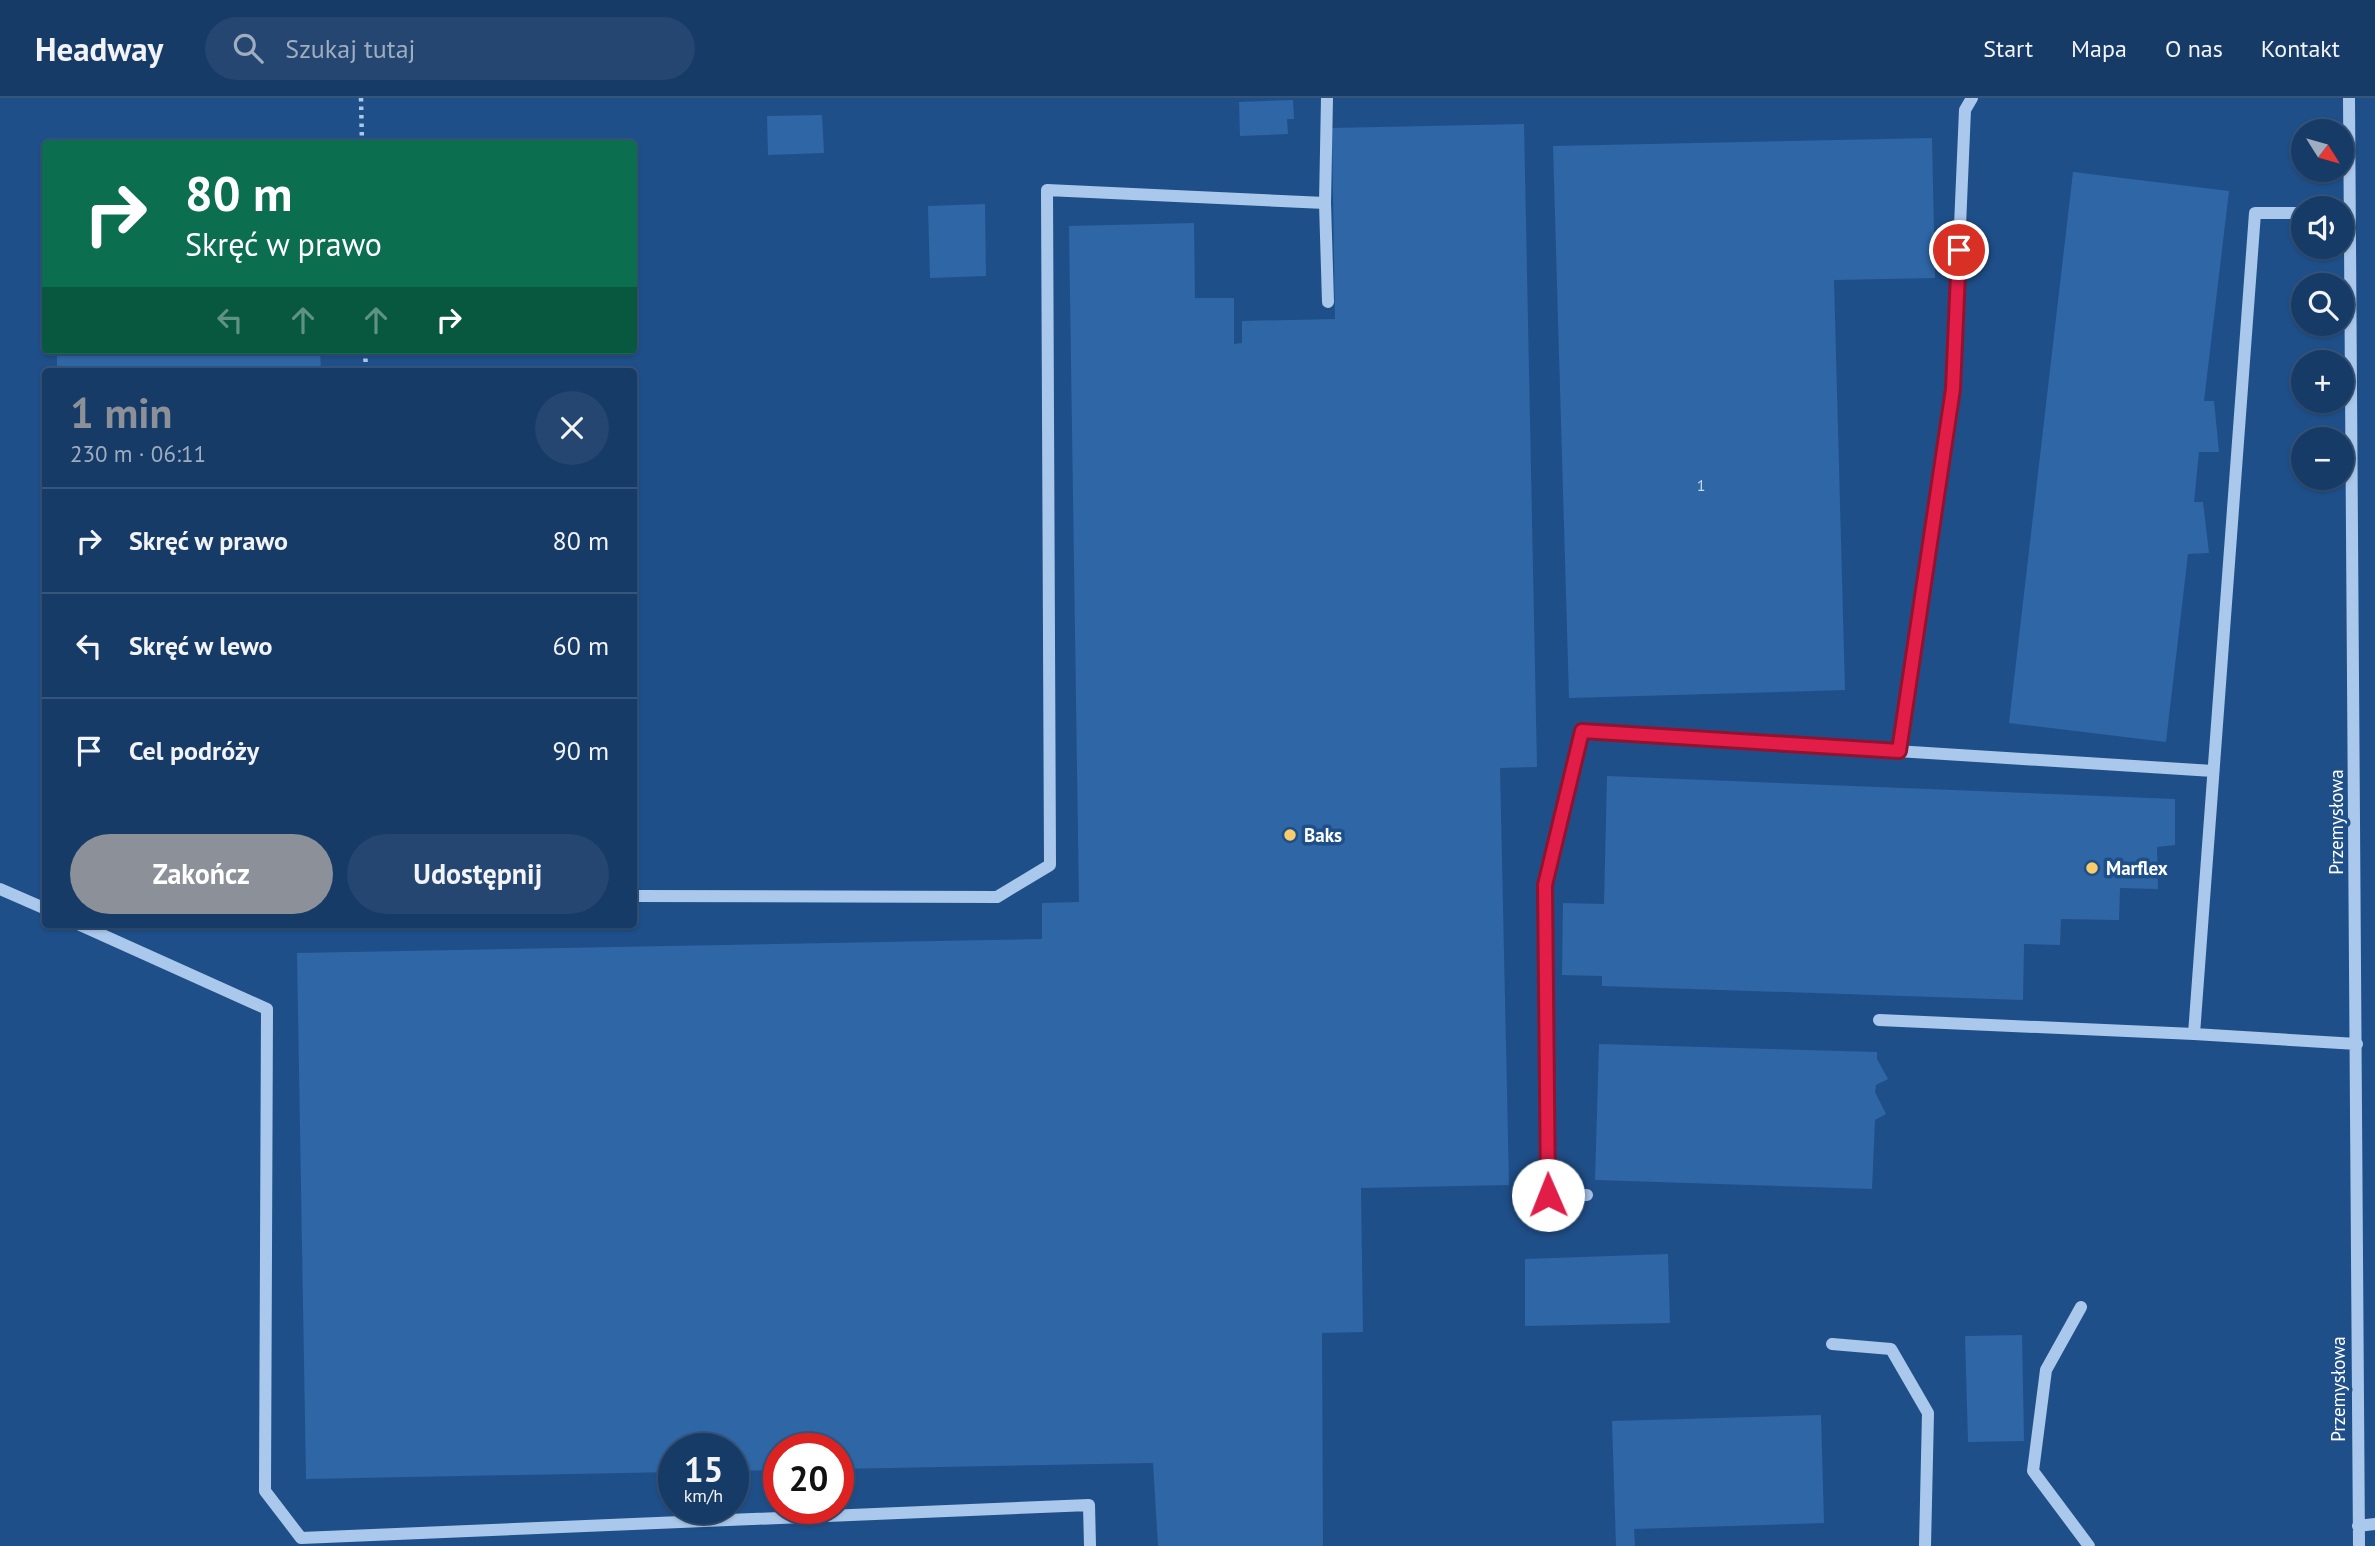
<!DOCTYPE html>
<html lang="pl">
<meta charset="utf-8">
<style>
:root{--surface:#173b67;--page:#244670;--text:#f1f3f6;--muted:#9eadc0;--line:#36557b;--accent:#8c9099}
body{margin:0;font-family:"PT Sans",sans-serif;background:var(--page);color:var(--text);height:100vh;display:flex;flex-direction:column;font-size:26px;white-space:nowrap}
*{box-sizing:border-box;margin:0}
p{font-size:23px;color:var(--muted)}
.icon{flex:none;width:38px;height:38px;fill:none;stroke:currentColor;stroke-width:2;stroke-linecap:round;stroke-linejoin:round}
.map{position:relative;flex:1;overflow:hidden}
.details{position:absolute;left:42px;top:270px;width:595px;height:560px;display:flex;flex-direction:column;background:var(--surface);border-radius:7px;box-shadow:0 2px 5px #0004,0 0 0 2px var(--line)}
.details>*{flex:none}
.banner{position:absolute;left:42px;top:42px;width:595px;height:214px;border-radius:7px;box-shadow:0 2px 5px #0004,0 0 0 2px var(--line);background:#0b6e4f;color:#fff;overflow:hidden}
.needle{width:46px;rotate:127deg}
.buttons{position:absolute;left:2291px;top:21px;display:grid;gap:14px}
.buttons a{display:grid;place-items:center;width:63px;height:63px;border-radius:50%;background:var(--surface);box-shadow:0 2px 5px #0004,0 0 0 2px var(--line);font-size:35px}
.speed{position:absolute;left:658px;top:1335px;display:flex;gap:14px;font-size:35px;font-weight:700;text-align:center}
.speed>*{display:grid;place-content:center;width:91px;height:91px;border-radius:50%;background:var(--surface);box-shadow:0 2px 5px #0004,0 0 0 2px var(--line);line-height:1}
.speed small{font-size:18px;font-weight:400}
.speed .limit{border:10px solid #d22;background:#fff;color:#111}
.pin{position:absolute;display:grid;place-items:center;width:60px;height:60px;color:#fff;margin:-30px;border:4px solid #fff;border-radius:50%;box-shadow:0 2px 7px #0007}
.me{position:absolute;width:77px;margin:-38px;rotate:359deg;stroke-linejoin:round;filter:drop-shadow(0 0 5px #0008)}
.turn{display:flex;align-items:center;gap:24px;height:147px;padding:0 28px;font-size:32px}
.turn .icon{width:91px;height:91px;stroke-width:2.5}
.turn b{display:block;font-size:49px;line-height:60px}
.lanes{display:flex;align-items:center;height:66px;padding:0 28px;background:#0003;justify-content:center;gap:35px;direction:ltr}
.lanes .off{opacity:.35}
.round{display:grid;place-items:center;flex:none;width:74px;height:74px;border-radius:37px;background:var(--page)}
.summary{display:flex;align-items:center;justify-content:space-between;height:119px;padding:0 28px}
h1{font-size:42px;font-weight:700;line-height:52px;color:var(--accent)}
.action{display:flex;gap:14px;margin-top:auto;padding:14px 28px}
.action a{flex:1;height:80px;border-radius:42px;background:var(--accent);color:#fff;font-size:28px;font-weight:700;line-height:80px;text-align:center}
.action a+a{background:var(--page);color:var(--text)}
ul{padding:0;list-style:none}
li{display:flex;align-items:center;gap:21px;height:105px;padding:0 28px;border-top:2px solid var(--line)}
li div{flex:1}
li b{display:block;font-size:26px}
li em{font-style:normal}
header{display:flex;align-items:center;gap:42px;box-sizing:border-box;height:98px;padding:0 35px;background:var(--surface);border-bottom:2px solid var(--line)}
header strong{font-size:33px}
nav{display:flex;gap:38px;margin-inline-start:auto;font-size:24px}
.search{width:490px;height:63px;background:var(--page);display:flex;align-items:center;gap:18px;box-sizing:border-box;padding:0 24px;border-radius:38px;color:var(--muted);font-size:26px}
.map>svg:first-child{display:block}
.building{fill:#2f66a6}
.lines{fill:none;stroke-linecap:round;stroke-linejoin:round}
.path{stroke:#aac8eb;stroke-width:4.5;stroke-dasharray:3.5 5;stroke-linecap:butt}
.minor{stroke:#aac8eb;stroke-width:12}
.route-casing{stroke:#92132f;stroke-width:18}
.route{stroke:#e11d48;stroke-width:12}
.poi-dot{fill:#f9ce6a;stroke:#1f4f89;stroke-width:2.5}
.labels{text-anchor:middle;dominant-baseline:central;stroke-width:7;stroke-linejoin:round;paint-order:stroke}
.number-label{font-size:16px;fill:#cbd9e9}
.street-label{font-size:19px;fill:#fff;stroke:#1f4f89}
.poi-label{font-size:19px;font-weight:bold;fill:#fff;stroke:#1f4f89;text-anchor:start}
</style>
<header>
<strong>Headway</strong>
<div class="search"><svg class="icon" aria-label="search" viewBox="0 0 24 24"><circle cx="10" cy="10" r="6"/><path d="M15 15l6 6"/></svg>Szukaj tutaj</div>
<nav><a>Start</a><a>Mapa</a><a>O nas</a><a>Kontakt</a></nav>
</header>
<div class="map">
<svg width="2375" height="1448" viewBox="0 0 2375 1448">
<rect width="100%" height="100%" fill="#1f4f89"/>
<path class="building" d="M1293,2L1294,21H1287L1288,36L1240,38L1239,4Z
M822,17L824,55L768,57L767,18Z
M1524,26L1537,669L1500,670L1509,1087L1361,1090L1363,1234L1322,1235L1323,1448H1158L1153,1365L838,1371V1351H779V1372L733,1373V1351H674V1374L306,1381L297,855L1042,841V805L1079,804L1069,128L1194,125L1195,200H1234V246L1242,245V223L1335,221L1332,30Z
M1932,40L1935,180L1834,182L1845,592L1569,600L1553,48Z
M2073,74L2229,93L2204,303H2214L2219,354H2199L2194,404H2203L2209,455L2188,456L2166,644L2009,625Z
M985,106L986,178L930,180L928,108Z
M57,252H320L321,273H57Z
M1607,678L2175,701V747L2157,749L2158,791L2120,790L2119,822L2061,821L2060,847L2024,846L2023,902L1602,888V878L1562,877L1563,805L1604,806Z
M1599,946L1877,954V961L1888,981L1876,987L1875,994L1886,1016L1875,1022L1872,1091L1595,1082Z
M1668,1156L1670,1225L1525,1228V1161Z
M2022,1237L2024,1343L1968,1344L1965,1238Z
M1821,1317L1824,1425L1634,1431L1635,1448H1616L1612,1323Z"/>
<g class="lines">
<path class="path" d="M361,0L362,46
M365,252L366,273"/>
<path class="minor" d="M1327,0L1325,105L1328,204
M2349,0L2359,1448
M2303,115H2255L2194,936L2357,946
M1899,653L1953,291L1965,12L1972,0
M0,791L46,811
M634,798L997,799L1050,767L1047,92L1325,105
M78,826L267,911L265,1393L301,1440L1089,1407L1090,1448
M1879,922L2194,936
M1587,1097H1548L1545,787L1582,633L2213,673
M2081,1209L2046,1272L2033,1373L2089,1448
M1832,1246L1891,1251L1928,1315L1925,1448
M2358,1428L2375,1426"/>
</g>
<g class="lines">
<defs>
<path id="route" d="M1548,1097L1545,787L1582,633L1899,653L1953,291L1959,152"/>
</defs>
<use href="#route" class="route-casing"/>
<use href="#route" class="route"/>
</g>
<g class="poi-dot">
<circle cx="1290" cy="737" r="7"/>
<circle cx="2092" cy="770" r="7"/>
</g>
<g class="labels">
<g class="number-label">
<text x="1701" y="387">1</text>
</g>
<g class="street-label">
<text transform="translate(2336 724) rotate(-90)">Przemysłowa</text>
<text transform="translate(2338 1291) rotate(-90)">Przemysłowa</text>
</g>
<g class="poi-label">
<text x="1304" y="737">Baks</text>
<text x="2106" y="770">Marflex</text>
</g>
</g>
</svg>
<div class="buttons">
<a><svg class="needle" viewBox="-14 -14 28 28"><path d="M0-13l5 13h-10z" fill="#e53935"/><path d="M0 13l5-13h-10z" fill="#9eadc0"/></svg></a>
<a><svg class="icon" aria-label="sound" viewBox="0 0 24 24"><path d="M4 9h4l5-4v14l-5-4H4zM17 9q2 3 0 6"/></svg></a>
<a><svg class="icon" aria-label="search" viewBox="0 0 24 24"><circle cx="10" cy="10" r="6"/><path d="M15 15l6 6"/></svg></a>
<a>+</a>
<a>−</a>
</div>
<div class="speed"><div>15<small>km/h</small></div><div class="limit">20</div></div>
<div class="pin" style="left:1959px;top:152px;background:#d93025"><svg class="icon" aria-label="arrive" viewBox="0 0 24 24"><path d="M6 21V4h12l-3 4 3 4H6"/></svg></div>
<svg class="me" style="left:1548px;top:1097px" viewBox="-20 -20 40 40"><circle r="19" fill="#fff"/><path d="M0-13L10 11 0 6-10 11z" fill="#e11d48"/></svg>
<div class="banner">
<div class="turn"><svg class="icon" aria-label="right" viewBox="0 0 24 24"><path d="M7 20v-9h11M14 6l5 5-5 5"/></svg><div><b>80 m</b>Skręć w prawo</div></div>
<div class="lanes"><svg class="icon off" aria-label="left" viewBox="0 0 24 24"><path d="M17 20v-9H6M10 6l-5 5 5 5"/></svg><svg class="icon off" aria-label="ahead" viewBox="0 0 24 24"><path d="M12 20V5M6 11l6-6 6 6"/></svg><svg class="icon off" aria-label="ahead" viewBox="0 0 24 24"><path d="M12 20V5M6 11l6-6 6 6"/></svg><svg class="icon" aria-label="right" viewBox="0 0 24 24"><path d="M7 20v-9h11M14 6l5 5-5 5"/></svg></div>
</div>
<section class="details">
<div class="summary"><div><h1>1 min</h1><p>230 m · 06:11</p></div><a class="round"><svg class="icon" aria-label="close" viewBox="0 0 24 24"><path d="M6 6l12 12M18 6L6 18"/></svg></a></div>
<ul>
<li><svg class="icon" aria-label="right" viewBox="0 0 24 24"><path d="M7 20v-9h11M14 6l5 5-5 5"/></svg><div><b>Skręć w prawo</b></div><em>80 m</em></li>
<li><svg class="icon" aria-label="left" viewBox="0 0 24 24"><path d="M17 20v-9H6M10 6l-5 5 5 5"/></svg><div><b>Skręć w lewo</b></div><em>60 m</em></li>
<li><svg class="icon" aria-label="arrive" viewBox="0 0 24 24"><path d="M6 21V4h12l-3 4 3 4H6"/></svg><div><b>Cel podróży</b></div><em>90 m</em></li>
</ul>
<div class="action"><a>Zakończ</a><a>Udostępnij</a></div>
</section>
</div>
